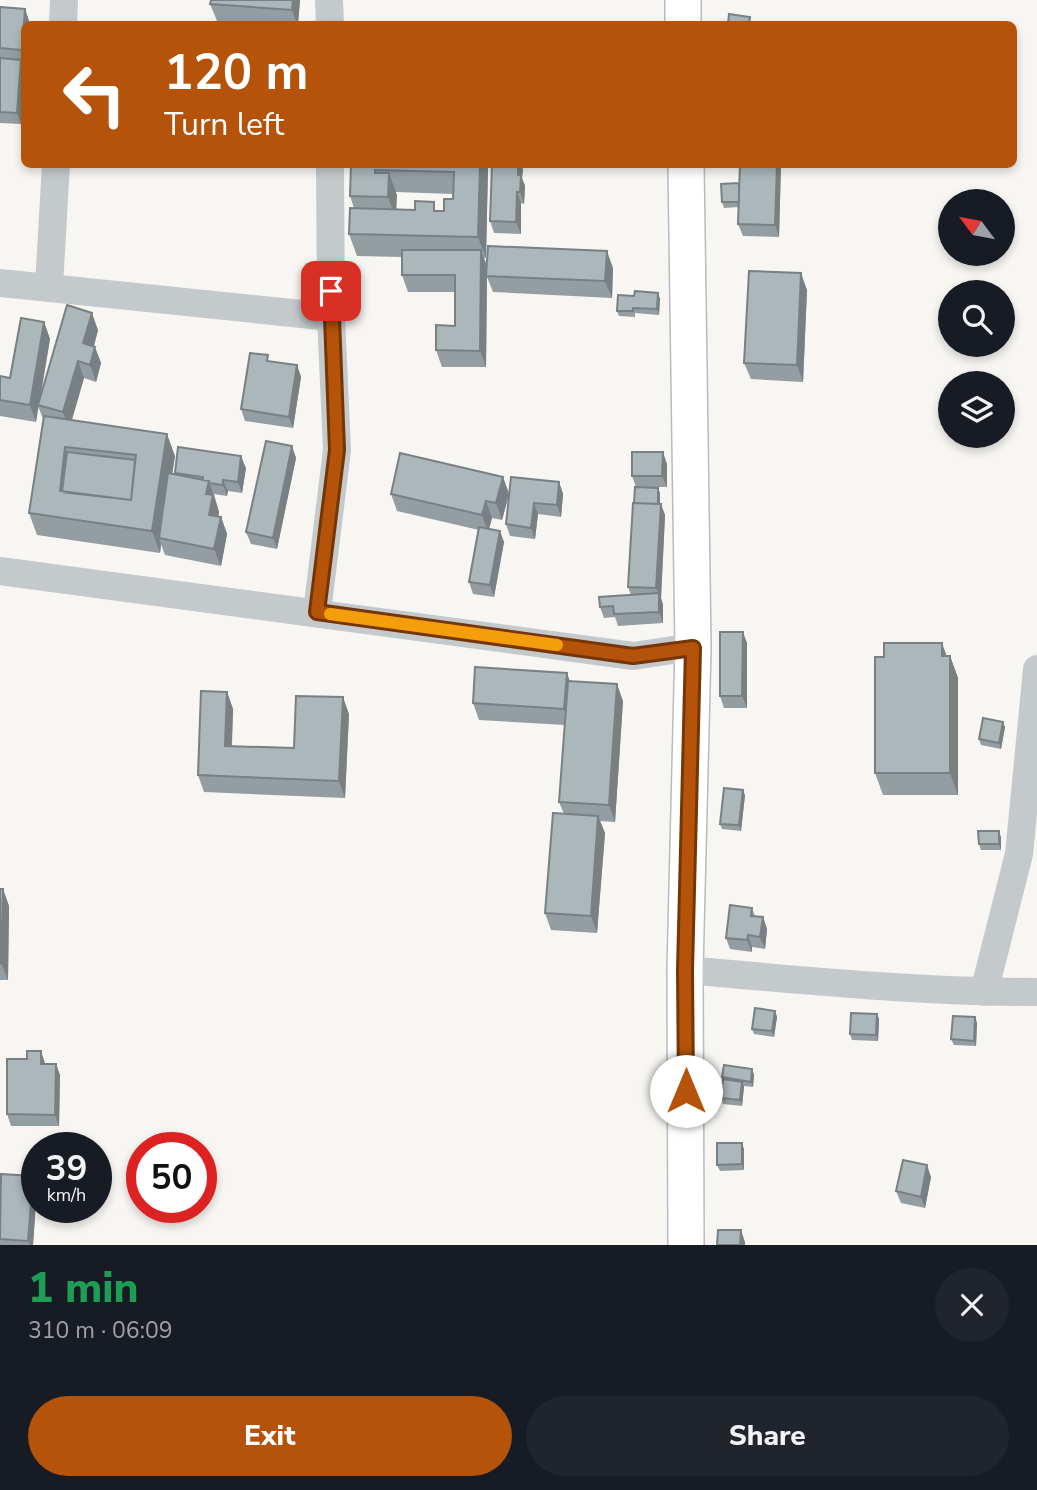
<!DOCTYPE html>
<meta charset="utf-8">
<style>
:root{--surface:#171b24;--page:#20242c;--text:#f1f3f6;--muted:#9ea1a6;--accent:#b45309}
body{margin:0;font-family:"Nunito Sans",sans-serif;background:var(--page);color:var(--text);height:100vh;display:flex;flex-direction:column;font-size:26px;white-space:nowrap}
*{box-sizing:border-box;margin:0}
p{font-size:23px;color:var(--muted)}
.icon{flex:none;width:38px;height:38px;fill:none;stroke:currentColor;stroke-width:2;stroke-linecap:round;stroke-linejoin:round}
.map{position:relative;height:1245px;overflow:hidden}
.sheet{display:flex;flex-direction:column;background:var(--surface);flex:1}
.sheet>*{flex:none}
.guide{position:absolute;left:21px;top:21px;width:996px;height:147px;border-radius:10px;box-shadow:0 4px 10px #0003;background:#b45309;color:#fff;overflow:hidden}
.needle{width:46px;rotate:302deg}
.controls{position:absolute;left:938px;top:189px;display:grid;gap:14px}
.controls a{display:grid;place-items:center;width:77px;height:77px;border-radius:50%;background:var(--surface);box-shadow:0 4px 10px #0003;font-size:35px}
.speed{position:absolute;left:21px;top:1132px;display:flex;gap:14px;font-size:35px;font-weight:700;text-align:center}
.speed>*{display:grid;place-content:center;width:91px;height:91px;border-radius:50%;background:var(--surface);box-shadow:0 4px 10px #0003;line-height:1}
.speed small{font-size:18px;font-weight:400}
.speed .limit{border:10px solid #d22;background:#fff;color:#111}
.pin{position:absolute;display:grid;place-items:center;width:60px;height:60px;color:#fff;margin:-30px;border-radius:14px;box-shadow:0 4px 10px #0006}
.me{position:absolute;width:77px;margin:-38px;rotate:0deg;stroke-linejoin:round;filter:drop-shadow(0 0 5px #0008)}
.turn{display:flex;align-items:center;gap:24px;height:147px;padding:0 28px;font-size:32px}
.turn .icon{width:91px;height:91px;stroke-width:2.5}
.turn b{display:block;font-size:49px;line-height:60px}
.round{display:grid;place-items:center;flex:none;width:74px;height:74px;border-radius:37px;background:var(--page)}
.overview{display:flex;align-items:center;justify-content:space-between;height:119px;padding:0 28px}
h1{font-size:42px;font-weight:800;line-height:52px;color:#1e9e55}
.primary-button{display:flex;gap:14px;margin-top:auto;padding:14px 28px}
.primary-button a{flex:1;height:80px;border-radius:42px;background:var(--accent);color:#fff;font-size:28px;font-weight:800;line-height:80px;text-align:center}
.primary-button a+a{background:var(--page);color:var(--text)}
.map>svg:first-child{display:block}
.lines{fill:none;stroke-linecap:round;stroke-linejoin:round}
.major-casing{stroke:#b6bcbf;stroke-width:38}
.minor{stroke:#c4c9cc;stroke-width:28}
.major{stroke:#fff;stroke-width:35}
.wall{fill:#949da1;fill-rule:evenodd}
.shaded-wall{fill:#788083}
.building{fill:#acb7bb;stroke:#788083;stroke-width:2;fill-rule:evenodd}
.route-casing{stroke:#753606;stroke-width:18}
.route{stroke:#b45309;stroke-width:12}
.slow{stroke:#f59e0b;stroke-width:12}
</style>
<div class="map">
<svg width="1037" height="1245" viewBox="0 0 1037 1245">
<rect width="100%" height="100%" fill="#f7f6f3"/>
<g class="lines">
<defs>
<path id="major" d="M683,0V24
M686,1245L685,970L693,647L686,164"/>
</defs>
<use href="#major" class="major-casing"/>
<path class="minor" d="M329,0L330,24
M63,24L64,0
M0,283L331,317
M49,286L56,164
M0,571L633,656L693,647
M317,612L337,450L331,317L330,164
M685,970C802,980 920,992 1037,992
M984,992L1019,854L1037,669"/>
<use href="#major" class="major"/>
</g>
<path class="wall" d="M211,0H300L298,24H266L217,21L210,4Z
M0,7L25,9L29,21L24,24V62L22,61L24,68V86L21,124L0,123Z
M351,164L488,168L486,258H484L487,266L613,268L612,298L493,292L487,277L486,367H442L436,350L455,326V292H408L402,275V257L357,256L349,234L354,208L350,196ZM396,192L453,194V199L444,211L396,209Z
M492,164H521L523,170L522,178L525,186L524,204L521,203V234L494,233L490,221Z
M641,164H660L659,167Z
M740,164H781L779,237L743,236L738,224L739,207L724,208L722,202L739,183Z
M807,290L803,382L751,379L744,363Z
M658,293L660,299L659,315L635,313V317L619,316L617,311L634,296Z
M44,322L50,339L40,400L98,330L94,346L101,363L96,382L84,378L72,420L175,456L172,474L175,475V473L246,468L242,493L228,491L227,496L214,494L219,512L218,517H221L227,534L221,566L165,555L161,544L160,553L37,535L29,513L43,419L38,406L36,422L0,416V376L10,378Z
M270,361L297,365L301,377L293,428L245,421L241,409Z
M292,446L296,458L277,549L251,544L246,532Z
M667,464V487H648L660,493V504L665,515L661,598L663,605V623L618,626L615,617L604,618L600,607L631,595L628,587L636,487L632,476Z
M503,477L509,494L502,520L492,518L489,529L504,542L494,597L473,594L469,582L479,530L397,511L391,494Z
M559,482L563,494L561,517L538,514L535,539L510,536L506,524Z
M747,643V708H724L720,696Z
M946,656H950L958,678V795H883L875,773Z
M567,673L569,681L623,701L615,822L600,821L605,833L597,933L551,930L545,913L564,814L559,802L565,725L479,720L473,703Z
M227,692L233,709L232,746L294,748L349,714L345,798L204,792L198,775Z
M1005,727L1001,749L981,745L979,739Z
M745,795L741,831L722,829L720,824Z
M1001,837V850H981L979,844Z
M0,889H3L9,906L8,980H0Z
M752,908L755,916L763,917L767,929L765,949L752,947V952L730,949L726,938Z
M775,1011L777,1017L774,1037L754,1034L752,1029Z
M877,1014L879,1019L878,1041L852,1040L850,1034Z
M975,1017L977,1023L976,1046L954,1045L951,1039Z
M45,1063V1064H56L60,1075L59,1126H11L7,1114Z
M752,1069L754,1075L753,1087L744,1086L742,1106L723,1104L721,1098L723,1080L722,1077Z
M744,1149V1170L720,1171L717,1165Z
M33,1176L37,1187L33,1245H0V1193Z
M931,1177L925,1208L901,1203L896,1191Z"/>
<path class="shaded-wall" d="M293,0H300L298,24H297L292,10Z
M25,9L29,21V24H24V57L22,50Z
M21,60L24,68V86L21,124L17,113Z
M480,164H487L488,168L486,258L478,237Z
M518,164H521L523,170L522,178L525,186L524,204L520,192L518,175Z
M777,164H781L779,237L775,225Z
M389,173L397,195L396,219L388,197Z
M517,192L521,203V234L516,222Z
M481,250L487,267L486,367L480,351Z
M607,251L613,268L612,298L605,281Z
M801,273L807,290L803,382L797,365Z
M658,293L660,299L659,315L657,309Z
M92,313L98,330L90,360L83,343Z
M44,322L50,339L36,422L30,405Z
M95,347L101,363L96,382L90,365Z
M78,361L84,378L69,429L63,412Z
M297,365L301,377L293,428L289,417Z
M167,434L175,456L162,539L159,538L161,544L160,553L152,531Z
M292,446L296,458L277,549L273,538Z
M65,447L73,469L70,497L60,491Z
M663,452L667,464V487L662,476Z
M241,456L246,468L242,493L238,482Z
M503,477L509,494L502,520L496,503Z
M223,480L228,491L227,496L223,485Z
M209,481L219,512L215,532L209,515L206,494Z
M559,482L563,494L561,517L557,505Z
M658,488L660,493V512L658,506Z
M486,501L492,518L488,532L482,515Z
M534,503L538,514L535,539L531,528Z
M661,504L665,515L661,598L663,605V623L659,612V595L656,588Z
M221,517L227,534L221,566L214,549Z
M500,531L504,542L494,597L490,585Z
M743,632L747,643V708L742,696Z
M942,643L950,665L942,656Z
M950,656L958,678V795L950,773Z
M567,673L573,690L570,725L564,709Z
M617,684L623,701L615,822L609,805Z
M227,692L233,709L231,763L225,746Z
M343,697L349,714L345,798L339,781Z
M1003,722L1005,727L1001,749L999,743Z
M743,790L745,795L741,831L739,825Z
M598,816L605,833L597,933L591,916Z
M999,831L1001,837V850L999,844Z
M3,889L9,906L8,980L1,963Z
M763,917L767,929L765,949L760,937Z
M748,935L752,947V952L747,940Z
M775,1011L777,1017L774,1037L772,1031Z
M877,1014L879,1019L878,1041L876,1035Z
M975,1017L977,1023L976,1046L974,1041Z
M41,1051L45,1063V1075L41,1064Z
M56,1064L60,1075L59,1126L55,1115Z
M752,1069L754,1075L753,1087L751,1082Z
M742,1082L744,1087L742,1106L740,1100Z
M742,1143L744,1149V1170L742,1164Z
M927,1165L931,1177L925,1208L921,1197Z
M33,1176L37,1187L33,1245H30L28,1241Z
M741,1230L745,1242V1245H740Z"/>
<path class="building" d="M211,0H293L292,10L210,4Z
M0,7L25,9L22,50L0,48Z
M729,14L750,17L749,24H728Z
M0,58L21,60L17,113L0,112Z
M351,164H480L478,237L349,234L350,208L415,210V201L434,202V211H444V199H453L454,172L375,170V173H389L388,197L350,196Z
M492,164H518V175L521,174L520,192H517L516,222L490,221Z
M740,164H777L775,225L738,224Z
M739,183V202H722L721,184Z
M488,246L607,251L605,281L486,276Z
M402,250H481L480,351L436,350V325L455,326V275H402Z
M749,271L801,273L797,365L744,363Z
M635,291L658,293L657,309L633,308V311H617L618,295L634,296Z
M67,305L92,313L83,343L95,347L90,365L78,361L63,412L38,405Z
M21,318L44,322L30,405L0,400V376L10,378Z
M250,353L268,355L267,361L297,365L289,417L241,409Z
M44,416L167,434L152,531L29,513ZM65,447L136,455L131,500L60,491Z
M266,441L292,446L273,538L246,532Z
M178,447L241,456L238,482L223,480V485L209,483V481L203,480V477L175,473Z
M67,452L135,460L131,500L62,492Z
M632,452H663L662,476H632Z
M400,453L503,477L496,503L486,501L482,515L391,494Z
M168,473L209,481L206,494L213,495L209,515L221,517L214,549L159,538Z
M511,477L559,482L557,505L534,503L531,528L506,524Z
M635,487L658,488V504L634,503Z
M633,503L661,504L656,588L628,587Z
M479,527L500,531L490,585L469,582Z
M659,593V612L614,614L613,606L600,607L599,597Z
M720,632H743L742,696H720Z
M884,643H942V656H950V773H875V657H884Z
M475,667L567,673L564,709L473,703Z
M568,681L617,684L609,805L559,802Z
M201,691L227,692L225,746L294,748L296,696L343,697L339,781L198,775Z
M983,718L1003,722L999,743L979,739Z
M724,788L743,790L739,825L720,824Z
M553,813L598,816L591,916L545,913Z
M978,831H999V844H979Z
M0,889H3L1,963H0Z
M730,905L752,908L751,916L763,917L760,937L748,935L747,940L726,938Z
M755,1008L775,1011L772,1031L752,1029Z
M851,1013L877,1014L876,1035L850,1034Z
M953,1016L975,1017L974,1041L951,1039Z
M27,1051H41V1064H56L55,1115L7,1114V1059H27Z
M724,1065L752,1069L751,1082L722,1077Z
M723,1079L742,1082L740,1100L721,1098Z
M717,1143H742V1164L717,1165Z
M903,1160L927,1165L921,1197L896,1191Z
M1,1174L33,1176L28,1241L0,1239Z
M718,1230H741L740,1245H717Z"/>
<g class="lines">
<defs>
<path id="route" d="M331,291L337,450L317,612L633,656L693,648L685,970L686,1091"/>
</defs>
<use href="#route" class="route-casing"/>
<use href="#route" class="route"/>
<path class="slow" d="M330,614L557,645"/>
</g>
</svg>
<div class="controls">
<a><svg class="needle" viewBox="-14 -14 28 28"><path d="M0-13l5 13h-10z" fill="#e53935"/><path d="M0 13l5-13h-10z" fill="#9ea1a6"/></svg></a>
<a><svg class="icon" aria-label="search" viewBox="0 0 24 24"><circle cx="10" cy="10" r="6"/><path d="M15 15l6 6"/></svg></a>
<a><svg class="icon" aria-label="layers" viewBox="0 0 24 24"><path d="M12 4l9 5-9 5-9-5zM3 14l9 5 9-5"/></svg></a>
</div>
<div class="speed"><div>39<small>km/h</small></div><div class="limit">50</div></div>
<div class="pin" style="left:331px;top:291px;background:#d93025"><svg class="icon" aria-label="arrive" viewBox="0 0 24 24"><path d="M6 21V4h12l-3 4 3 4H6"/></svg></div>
<svg class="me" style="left:686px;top:1091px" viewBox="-20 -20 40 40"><circle r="19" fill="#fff"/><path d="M0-13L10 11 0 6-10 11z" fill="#b45309"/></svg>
<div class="guide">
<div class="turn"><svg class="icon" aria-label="left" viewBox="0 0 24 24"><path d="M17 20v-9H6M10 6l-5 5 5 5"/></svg><div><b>120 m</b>Turn left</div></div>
</div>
</div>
<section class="sheet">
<div class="overview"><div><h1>1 min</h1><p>310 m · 06:09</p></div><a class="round"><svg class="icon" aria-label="close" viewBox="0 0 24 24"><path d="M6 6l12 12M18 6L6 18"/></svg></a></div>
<div class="primary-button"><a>Exit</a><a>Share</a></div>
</section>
